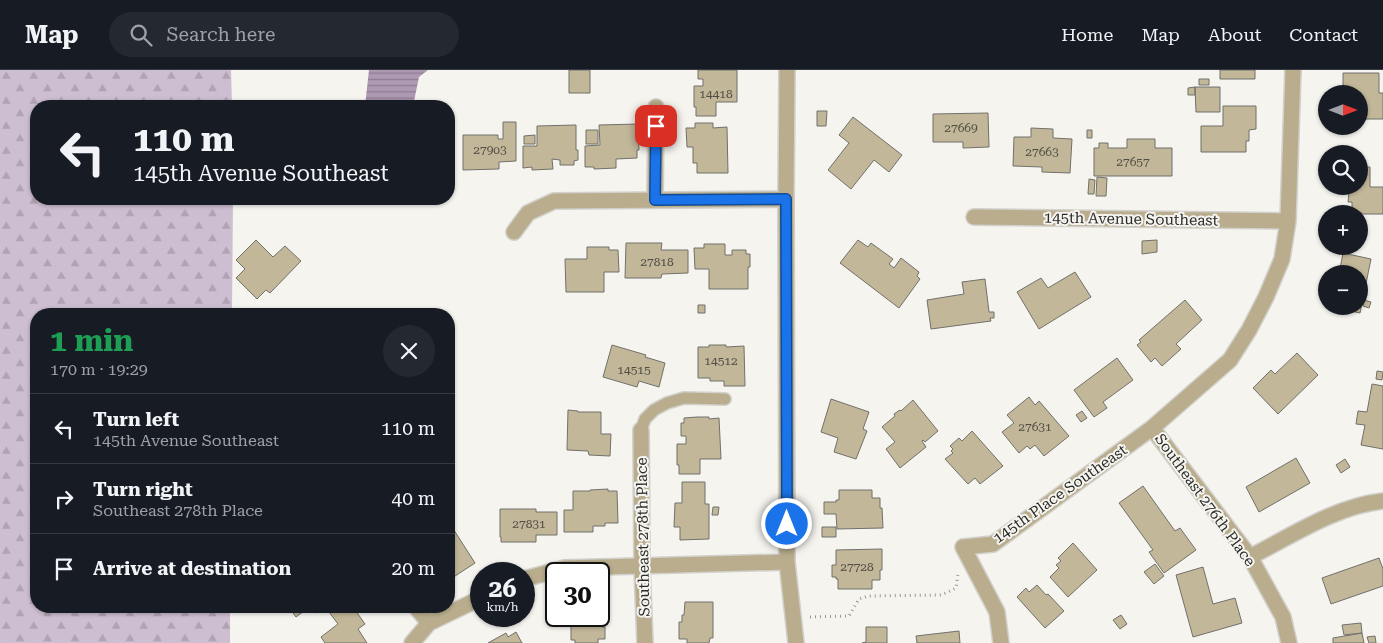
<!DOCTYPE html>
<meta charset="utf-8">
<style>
:root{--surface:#171b24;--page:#242831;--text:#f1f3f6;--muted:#9ea1a6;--line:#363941}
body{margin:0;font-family:"Roboto Serif",serif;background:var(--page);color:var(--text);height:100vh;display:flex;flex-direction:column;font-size:19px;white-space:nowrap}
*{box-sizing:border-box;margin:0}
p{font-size:16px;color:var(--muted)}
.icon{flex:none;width:28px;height:28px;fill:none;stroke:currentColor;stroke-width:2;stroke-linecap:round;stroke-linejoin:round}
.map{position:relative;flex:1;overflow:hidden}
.drawer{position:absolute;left:30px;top:238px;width:425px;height:305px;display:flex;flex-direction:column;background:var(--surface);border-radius:20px;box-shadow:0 1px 4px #0004}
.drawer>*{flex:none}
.guide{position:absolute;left:30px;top:30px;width:425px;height:105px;border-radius:20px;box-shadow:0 1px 4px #0004;background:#171b24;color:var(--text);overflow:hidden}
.needle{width:32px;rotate:90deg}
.buttons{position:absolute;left:1318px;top:15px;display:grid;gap:10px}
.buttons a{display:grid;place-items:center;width:50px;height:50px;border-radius:50%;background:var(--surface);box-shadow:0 1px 4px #0004;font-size:25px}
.speed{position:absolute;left:470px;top:492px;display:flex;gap:10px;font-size:25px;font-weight:700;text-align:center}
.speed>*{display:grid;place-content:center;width:65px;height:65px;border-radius:50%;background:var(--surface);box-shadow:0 1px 4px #0004;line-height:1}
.speed small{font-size:12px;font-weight:400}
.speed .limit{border:2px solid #111;border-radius:8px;background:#fff;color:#111}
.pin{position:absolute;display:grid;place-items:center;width:42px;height:42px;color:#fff;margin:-21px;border-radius:10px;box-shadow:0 2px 8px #0006}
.me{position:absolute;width:55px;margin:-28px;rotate:0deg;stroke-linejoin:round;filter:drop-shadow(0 0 4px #0008)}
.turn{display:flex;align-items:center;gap:18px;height:105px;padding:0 20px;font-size:22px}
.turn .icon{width:65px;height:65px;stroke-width:2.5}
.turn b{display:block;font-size:35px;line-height:42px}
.round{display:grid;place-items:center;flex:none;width:52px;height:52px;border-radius:26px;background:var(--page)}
.head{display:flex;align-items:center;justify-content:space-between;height:85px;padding:0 20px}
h1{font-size:30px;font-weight:700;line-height:38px;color:#1e9e55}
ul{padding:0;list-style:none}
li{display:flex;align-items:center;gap:15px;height:70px;padding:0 20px;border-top:1px solid var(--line)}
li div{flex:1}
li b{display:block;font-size:19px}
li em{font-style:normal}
header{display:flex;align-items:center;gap:30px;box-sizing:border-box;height:70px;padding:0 25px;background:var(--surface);border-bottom:1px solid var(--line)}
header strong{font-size:24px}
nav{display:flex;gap:28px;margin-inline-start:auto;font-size:18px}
.search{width:350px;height:45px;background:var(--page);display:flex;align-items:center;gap:12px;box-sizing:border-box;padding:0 18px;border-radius:28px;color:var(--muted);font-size:19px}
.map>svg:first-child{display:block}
.forest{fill:url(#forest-firs)}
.water{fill:url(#water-rules)}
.building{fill:#c2b799;stroke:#71706b}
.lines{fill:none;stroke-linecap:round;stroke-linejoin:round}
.lane-casing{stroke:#d1d0cb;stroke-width:14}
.street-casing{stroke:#d1d0cb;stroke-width:18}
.path{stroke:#989793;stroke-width:3;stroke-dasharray:1 4;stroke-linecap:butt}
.lane{stroke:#b9ad8d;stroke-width:11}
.street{stroke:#b9ad8d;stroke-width:15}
.route-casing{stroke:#114b97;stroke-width:12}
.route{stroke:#1a73e8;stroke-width:9}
.labels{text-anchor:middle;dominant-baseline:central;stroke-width:4;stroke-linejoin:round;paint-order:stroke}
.number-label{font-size:12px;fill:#514e45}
.street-label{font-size:15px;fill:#2b2b29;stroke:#f5f4ef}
</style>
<header>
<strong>Map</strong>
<div class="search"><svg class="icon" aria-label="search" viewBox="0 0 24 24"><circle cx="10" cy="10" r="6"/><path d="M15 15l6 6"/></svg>Search here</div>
<nav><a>Home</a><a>Map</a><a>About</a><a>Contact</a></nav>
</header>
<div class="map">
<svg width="1383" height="573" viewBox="0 0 1383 573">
<defs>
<pattern id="forest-firs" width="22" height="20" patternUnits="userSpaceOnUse" patternTransform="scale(1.25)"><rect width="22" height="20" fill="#cdbed1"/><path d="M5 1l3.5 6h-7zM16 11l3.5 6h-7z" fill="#b0a3b3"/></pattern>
<pattern id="water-rules" width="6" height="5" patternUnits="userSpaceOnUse" patternTransform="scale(1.25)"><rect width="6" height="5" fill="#ae99b3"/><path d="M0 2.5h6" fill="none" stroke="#8e7d92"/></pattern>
</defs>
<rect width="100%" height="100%" fill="#f5f4ef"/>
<path class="forest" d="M0,0H231L232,36H36V129H233L232,244H36V536H230V573H0Z"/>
<path class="water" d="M369,0H428L419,7L413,36H365Z"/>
<path class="building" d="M569,0H590V23H569Z
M698,0H737V32H716V46H696V37H694V16H703V9H698Z
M1220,0H1255V9H1220Z
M1343,3H1379V23H1383V49H1359V24H1343Z
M1199,9H1209V15H1199Z
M1195,17H1220V42H1196Z
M1195,17V25H1188V18Z
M1223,36H1256V59L1249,60V71H1246V82H1201V56H1223Z
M817,41H827L826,56H817Z
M988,43L989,77L963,78V72H933V44Z
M853,47L902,85L889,102L874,90L851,119L828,100L849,73L839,65Z
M503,52H516V91L499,92V99L463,100V65H498V69H503Z
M695,53H713V58L727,57L728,103H697V93H693V77H687L686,58H695Z
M638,54L639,80H637V88L616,89V98L594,99V97H585V76L600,75L599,55Z
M576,55V80H578V90L574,91V95H560V90L552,89L553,99L532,100V97L523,98V76H537V56Z
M1031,58L1053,59V68L1072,69L1070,103L1042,102V97L1013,96L1014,67H1031Z
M586,60H598V74H586Z
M1087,60H1092V68H1087Z
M535,65V74H524V66Z
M1127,69H1155V78H1172V106H1094V78H1099V73H1108V78H1127Z
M1359,97H1370V117H1383V144H1352V132H1348L1349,122H1342V116H1359Z
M1097,107L1107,108L1106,126H1096Z
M1089,109L1095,110L1094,124H1088Z
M256,170L273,187L285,176L301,191L270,223L266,220L257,229L236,208L245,199L236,190Z
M858,170L868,177L871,173L893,189L889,194L894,198L901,188L919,202L917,206L920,209L899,238L840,193Z
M1157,170V182L1142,184V171Z
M626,173H662L661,180H688V203L662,204L661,208H625Z
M704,174H725V185H732V180H746V184H750V197H748V219H709V199H695L694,178H704Z
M587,177H609V180H618L619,202H604V222H566L565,189H587Z
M1343,183L1371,189L1360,243L1327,236H1359V204H1339Z
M1075,202L1091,227L1039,259L1017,222L1041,208L1048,218Z
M985,209L989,242H994V248H990L991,251L931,259L927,230L964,224L962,212Z
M1185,230L1202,250L1176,274L1181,279L1162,296L1155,288L1151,292L1137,275L1141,272L1139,270Z
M1364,230L1371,232L1369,238L1363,236Z
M698,235H705V243H698Z
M612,275L646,285L645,287L665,293L659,317L639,311L637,317L603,307Z
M709,275H726V277L744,276L745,316H724V311H710V308H698V277H709Z
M1297,283L1318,305L1278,344L1253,318L1271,300L1275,304Z
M1117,288L1133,310L1103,332L1107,338L1094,347L1074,320Z
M1377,301L1383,302L1382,310L1376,309Z
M1372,314L1383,316V379L1361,375L1365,355L1356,354L1358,341L1367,342Z
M1029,327L1035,335L1039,331L1069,366L1044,386L1035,375L1030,379L1027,376L1019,383L1002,362L1014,353L1007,345Z
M831,329L869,342L863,359L867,361L856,389L834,382L838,368L821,362Z
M913,330L938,361L925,372L923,370L922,371L926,377L900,398L886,379L895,372L882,357L895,346L894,344L900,340L901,341Z
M568,340L578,341V342H601V364H611L610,386L589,385L588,381L567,380Z
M1082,341L1087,348L1081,352L1076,345Z
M697,347H709V349L719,348L721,389H700V404H679V395H677V374H686V366H681V353H684V348Z
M972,361L1003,396L980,414L975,408L968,414L945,389L953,383L951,381L953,379L950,376L959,368L962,371Z
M1296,388L1310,413L1259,442L1246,417Z
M1345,389L1350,397L1341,403L1336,395Z
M682,412H705V434H709V469L680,470V457H674L675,433H682Z
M1143,416L1175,461L1180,458L1196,480L1164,503L1149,482L1153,480L1119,433Z
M608,419V421H617L618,453H605V456H593V462H564V440H573V421H590V420Z
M839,420H872V428H880V438H882L883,458L837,459L836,444H824V432H836V430H839Z
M713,437H719L718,445H712Z
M500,439H536V442H557V465H536V472H501V467H500Z
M450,454L475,493L449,510V455Z
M822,457H836V467H822Z
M1073,473L1097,500L1068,527L1050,507L1059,498L1056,495L1061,491L1058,488Z
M882,479V500H880V510H872V519H838V509H836V507H832V495H836V480Z
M1379,488L1383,499V516L1331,534L1322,508Z
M1155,494L1164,506L1154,514L1144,502Z
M1203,497L1213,534L1235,528L1242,553L1193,567L1176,505Z
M1037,515L1046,525L1048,524L1064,541L1045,558L1017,527L1026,518L1029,522Z
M685,532H713V568H710L709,573H687V569H679V552H682V545H684Z
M599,534L600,546H602V557H605V569H598V573H575V570H571V546H599Z
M288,536H326L316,543L311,536L296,547Z
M338,536H351L352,538L353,537L365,554L358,559L367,573H325L321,567L338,554L329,542Z
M1121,545L1127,554L1120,559L1113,550Z
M1361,553L1362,563L1344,565L1342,555Z
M866,557H887V573H862L866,572Z
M959,561L960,573H917L916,566Z
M516,562L522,573H488L506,563L508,567Z
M1362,563L1364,573H1333V568Z
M1375,566L1376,573H1369L1367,567Z"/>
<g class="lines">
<defs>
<path id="lane" d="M641,360L645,349L654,340L667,333L684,328L725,329"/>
<path id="street" d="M787,0L786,129L787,492L796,573
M655,130L656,37
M974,147L1288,151
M514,162L528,143L554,131L786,129
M641,360L642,496L645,573
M1250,487C1291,466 1336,436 1383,431
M524,509L565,498L787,492
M415,536L429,553
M412,573L429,553L481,528
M1001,573L997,542L963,477L993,474L1152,358
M1289,573L1283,547L1250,487L1152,358L1230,290L1249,260L1266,227L1282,189L1288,151L1293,0"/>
</defs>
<use href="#lane" class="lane-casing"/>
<use href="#street" class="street-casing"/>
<path class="path" d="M810,547L849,546L859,529L868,526L941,525L948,522L956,518L958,504"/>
<use href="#lane" class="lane"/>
<use href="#street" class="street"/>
</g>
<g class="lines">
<defs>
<path id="route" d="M656,56L655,130L786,129L787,454"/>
</defs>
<use href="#route" class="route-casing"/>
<use href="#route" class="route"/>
</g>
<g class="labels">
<g class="number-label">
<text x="716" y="24">14418</text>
<text x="961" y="58">27669</text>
<text x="490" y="80">27903</text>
<text x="1042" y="82">27663</text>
<text x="1133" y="92">27657</text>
<text x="657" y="192">27818</text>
<text x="721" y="291">14512</text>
<text x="634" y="300">14515</text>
<text x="1035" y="357">27631</text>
<text x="529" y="454">27831</text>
<text x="857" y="497">27728</text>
</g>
<g class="street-label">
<text transform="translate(1131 149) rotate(1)">145th Avenue Southeast</text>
<text transform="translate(1060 424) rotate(-35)">145th Place Southeast</text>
<text transform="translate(1205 430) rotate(54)">Southeast 276th Place</text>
<text transform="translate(643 467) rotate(-91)">Southeast 278th Place</text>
</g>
</g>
</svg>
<div class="buttons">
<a><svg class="needle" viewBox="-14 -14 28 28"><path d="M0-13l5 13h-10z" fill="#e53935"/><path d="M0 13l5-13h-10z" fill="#9ea1a6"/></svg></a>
<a><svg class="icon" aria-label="search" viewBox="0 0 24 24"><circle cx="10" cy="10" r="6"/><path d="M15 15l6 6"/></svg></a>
<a>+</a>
<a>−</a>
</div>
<div class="speed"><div>26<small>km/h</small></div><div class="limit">30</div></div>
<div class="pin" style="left:656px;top:56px;background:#d93025"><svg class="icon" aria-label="arrive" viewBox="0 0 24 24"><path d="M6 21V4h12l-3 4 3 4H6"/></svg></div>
<svg class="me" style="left:787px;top:454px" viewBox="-20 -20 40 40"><circle r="17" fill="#1a73e8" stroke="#fff" stroke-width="3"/><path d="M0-11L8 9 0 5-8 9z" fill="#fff"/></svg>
<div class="guide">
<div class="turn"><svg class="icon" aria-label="left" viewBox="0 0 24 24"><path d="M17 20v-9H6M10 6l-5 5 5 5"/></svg><div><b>110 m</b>145th Avenue Southeast</div></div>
</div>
<section class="drawer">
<div class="head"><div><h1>1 min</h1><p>170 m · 19:29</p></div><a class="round"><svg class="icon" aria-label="close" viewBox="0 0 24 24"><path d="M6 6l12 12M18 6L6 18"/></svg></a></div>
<ul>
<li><svg class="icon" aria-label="left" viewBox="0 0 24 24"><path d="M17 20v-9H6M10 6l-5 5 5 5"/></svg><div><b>Turn left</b><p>145th Avenue Southeast</p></div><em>110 m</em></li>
<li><svg class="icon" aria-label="right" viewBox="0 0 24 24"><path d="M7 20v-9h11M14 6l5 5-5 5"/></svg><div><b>Turn right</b><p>Southeast 278th Place</p></div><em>40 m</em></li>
<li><svg class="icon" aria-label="arrive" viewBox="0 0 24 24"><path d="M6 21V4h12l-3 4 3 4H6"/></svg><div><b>Arrive at destination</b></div><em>20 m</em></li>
</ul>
</section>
</div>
